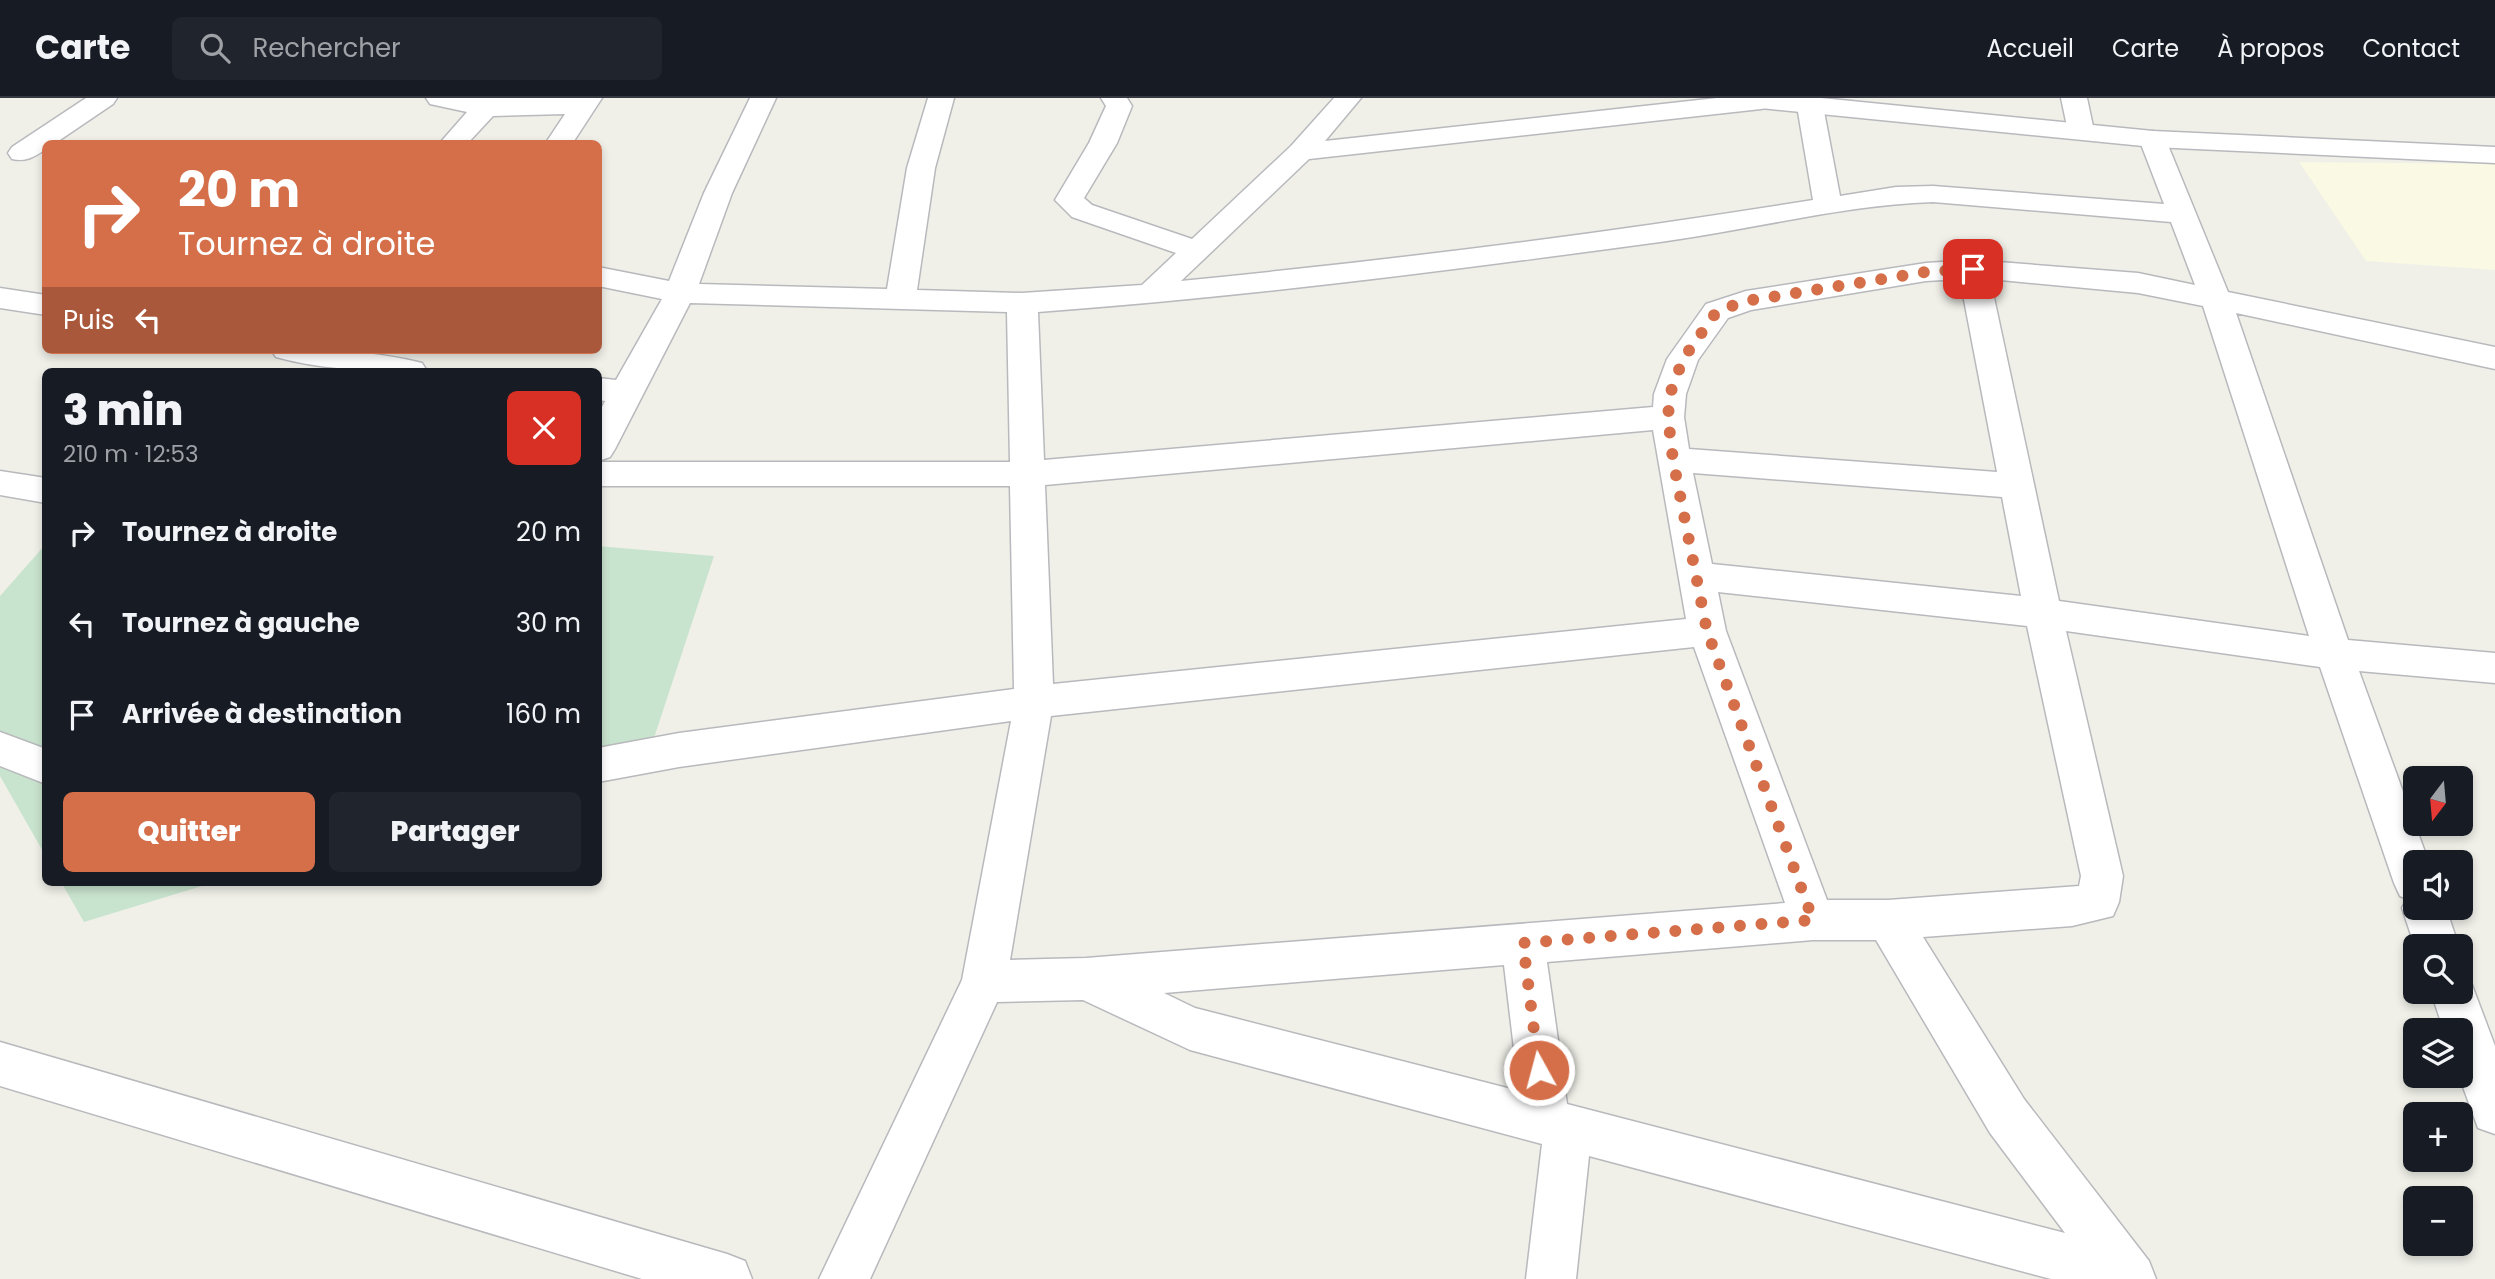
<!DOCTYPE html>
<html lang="fr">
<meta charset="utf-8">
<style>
:root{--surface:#171b24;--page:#20242c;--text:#f1f3f6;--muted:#9ea1a6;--line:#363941;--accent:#d56f4a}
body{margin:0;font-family:Poppins,sans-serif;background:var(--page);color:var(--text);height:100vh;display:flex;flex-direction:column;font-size:26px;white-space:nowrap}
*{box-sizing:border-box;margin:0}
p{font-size:23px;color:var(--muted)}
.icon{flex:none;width:38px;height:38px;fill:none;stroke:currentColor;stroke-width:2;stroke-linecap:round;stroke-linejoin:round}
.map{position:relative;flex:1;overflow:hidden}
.panel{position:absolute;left:42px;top:270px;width:560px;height:518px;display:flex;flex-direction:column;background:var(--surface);border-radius:10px;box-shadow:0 4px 10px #0003}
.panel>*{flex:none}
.hud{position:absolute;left:42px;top:42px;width:560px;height:214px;border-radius:10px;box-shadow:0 4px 10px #0003;background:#d56f4a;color:#fff;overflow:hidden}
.needle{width:46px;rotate:196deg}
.buttons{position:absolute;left:2403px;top:668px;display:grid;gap:14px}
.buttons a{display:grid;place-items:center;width:70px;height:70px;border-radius:10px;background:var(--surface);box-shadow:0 4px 10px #0003;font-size:35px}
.pin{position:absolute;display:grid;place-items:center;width:60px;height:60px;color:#fff;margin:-30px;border-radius:14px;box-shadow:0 4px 10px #0006}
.me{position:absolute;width:77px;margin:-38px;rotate:353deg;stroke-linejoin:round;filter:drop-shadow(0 0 5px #0008)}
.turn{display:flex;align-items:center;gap:24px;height:147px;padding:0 21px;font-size:32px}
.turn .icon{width:91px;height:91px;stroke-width:2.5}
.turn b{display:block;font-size:49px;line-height:60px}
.then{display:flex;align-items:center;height:66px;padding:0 21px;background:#0003;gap:14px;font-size:26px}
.round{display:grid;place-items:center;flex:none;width:74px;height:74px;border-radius:10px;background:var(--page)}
.head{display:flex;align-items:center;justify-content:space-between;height:119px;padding:0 21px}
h1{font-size:42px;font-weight:800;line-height:52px}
.action{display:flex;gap:14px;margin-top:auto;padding:14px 21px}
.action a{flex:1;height:80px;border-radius:10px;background:var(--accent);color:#fff;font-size:28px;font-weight:800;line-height:80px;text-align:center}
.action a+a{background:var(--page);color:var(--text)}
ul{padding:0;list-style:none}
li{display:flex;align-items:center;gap:21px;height:91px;padding:0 21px}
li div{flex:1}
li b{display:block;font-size:26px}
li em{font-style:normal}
header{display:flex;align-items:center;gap:42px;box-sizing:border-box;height:98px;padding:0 35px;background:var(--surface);border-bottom:2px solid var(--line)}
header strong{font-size:33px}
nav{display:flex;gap:38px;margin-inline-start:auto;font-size:24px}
.search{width:490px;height:63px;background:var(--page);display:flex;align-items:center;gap:18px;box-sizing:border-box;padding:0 24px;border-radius:10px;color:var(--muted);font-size:26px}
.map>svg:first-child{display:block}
.commercial{fill:#faf9e3}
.green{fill:#c9e4ce}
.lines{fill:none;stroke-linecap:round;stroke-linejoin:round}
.minor-casing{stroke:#b8b9bd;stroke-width:3}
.tertiary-casing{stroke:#b8b9bd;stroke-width:3}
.minor{fill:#fff;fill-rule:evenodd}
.tertiary{fill:#fff;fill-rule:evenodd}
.route{stroke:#d56f4a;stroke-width:12;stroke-dasharray:0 21.6}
</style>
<header>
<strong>Carte</strong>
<div class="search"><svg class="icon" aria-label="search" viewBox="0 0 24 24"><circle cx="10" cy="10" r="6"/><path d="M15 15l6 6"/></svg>Rechercher</div>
<nav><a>Accueil</a><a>Carte</a><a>À propos</a><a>Contact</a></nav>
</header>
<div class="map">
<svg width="2495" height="1181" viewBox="0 0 2495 1181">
<rect width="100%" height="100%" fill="#f0f0e9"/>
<path class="commercial" d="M2299,64L2495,66V172L2366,163Z"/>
<path class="green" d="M45,447V757L0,678V498Z
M598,448L714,458L650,652L598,667Z
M61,784H215L84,824Z"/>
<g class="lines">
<defs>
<path id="minor" d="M86,0H117L113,6L54,46H46V51C34,59 27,64 12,61L8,55L12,49Z
M426,0H602L572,46H545L565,16L493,18L467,46H439L467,14L430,6Z
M750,0H776L732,95L699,186L887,191L907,70L928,0H954L935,70L917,192L1022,195L1142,187L1176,155L1072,119L1055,102L1089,45L1106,8L1101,0H1127L1132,8L1117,45L1084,100L1092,107L1192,141L1291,48L1334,0H1361L1325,43L1717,0H1772L1774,3L1770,9L1761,11L1309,61L1181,183C1393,162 1603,136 1813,102L1797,8L1801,2L1810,0L1819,2L1823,8L1840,98L1896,89L1933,88L2164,106L2139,41L2143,35L2153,33L2163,35L2228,194L2495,249V271L2236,215L2348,542L2495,555V585L2359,573L2429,765H2415V810H2446L2459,849H2415L2402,810L2407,801L2400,798L2394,785L2320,569L2066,533L2123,778L2119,804L2113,818L2072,828L1923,839L2024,1001L2149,1163L2156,1181H2051L1589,1058L1576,1181H1526L1542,1046L1190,952L1083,902L997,904L870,1181H819L962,882L1011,623L679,669L598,684V650L679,635L1014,591L1010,388H598V364H1010L1007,214L690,205L615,351L610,359L598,363V317L605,303L598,302V280L616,282L662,201L598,188V169L669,183L704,95ZM1933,104L2171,124L2195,187L2138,175L1973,162L1926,165L1746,193L1706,206L1667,261L1654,296L1653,309L1044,362L1038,214C1246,199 1453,172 1660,144C1750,132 1843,107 1933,104ZM1960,181L1997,374L1689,351L1684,319L1686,296L1698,262L1728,220L1751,212L1926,183ZM1990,181L2138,195L2203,208L2309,538L2059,503ZM1653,332L1686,521L1053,586L1045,387ZM1693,375L2002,399L2021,498L1712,466ZM1718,494L2027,528L2081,778L2079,788L1888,802H1827L1726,533ZM1694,549L1785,805L1086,860L1010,862L1051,618ZM1813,842H1876L1990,1035L2065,1135L1567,1006L1547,864ZM1504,867L1519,993L1195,910L1164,895Z
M2061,0H2087L2094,33L2091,39L2081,41L2071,39L2068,33Z
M0,190L46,197V217L0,210Z
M271,252C322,252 372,252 422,265L427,273C376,273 326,273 276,259Z
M0,373L46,380V405L0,397Z
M0,634L46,651V686L0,668Z
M2460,876L2469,879L2495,948V1036L2478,1030L2459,978L2460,933H2444L2431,894H2460Z
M0,944L727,1156L745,1163L752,1181H642L0,988Z"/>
<path id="tertiary" d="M1728,0H1821L2153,33L2495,49V65L2153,49L1741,8L1732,6Z"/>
</defs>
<use href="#minor" class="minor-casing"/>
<use href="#tertiary" class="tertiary-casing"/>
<use href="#minor" class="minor"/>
<use href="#tertiary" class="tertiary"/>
</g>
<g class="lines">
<path class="route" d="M1539,972L1523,845L1813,822L1707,533L1673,362L1668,319L1670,296L1683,261L1717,213L1746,203L1926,174L1973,171"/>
</g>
</svg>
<div class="buttons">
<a><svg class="needle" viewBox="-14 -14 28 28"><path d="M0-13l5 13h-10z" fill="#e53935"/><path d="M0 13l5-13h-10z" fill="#9ea1a6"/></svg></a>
<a><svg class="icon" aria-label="sound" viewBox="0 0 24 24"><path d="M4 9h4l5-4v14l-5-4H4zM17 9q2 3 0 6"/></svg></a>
<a><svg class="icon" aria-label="search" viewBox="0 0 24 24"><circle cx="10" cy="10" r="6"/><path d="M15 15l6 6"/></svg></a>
<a><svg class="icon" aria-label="layers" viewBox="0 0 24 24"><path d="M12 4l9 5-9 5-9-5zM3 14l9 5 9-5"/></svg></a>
<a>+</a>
<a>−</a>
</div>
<div class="pin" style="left:1973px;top:171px;background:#d93025"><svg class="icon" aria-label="arrive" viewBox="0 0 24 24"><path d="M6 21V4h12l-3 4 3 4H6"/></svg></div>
<svg class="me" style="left:1539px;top:972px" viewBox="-20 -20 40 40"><circle r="17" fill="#d56f4a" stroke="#fff" stroke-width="3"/><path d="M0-11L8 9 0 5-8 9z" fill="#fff"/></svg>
<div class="hud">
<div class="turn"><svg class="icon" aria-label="right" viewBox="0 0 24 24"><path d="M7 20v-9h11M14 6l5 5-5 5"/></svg><div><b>20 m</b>Tournez à droite</div></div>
<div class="then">Puis<svg class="icon" aria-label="left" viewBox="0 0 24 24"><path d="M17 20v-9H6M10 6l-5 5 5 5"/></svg></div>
</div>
<section class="panel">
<div class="head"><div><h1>3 min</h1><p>210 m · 12:53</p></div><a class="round" style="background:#d93025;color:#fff"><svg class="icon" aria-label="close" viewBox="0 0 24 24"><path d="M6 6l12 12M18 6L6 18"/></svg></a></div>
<ul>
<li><svg class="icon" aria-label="right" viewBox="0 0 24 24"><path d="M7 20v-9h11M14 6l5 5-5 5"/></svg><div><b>Tournez à droite</b></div><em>20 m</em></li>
<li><svg class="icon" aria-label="left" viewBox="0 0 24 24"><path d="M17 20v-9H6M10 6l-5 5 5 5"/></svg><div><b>Tournez à gauche</b></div><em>30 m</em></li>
<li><svg class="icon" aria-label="arrive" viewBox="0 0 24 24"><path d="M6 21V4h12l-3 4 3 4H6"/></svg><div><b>Arrivée à destination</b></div><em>160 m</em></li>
</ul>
<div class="action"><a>Quitter</a><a>Partager</a></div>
</section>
</div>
